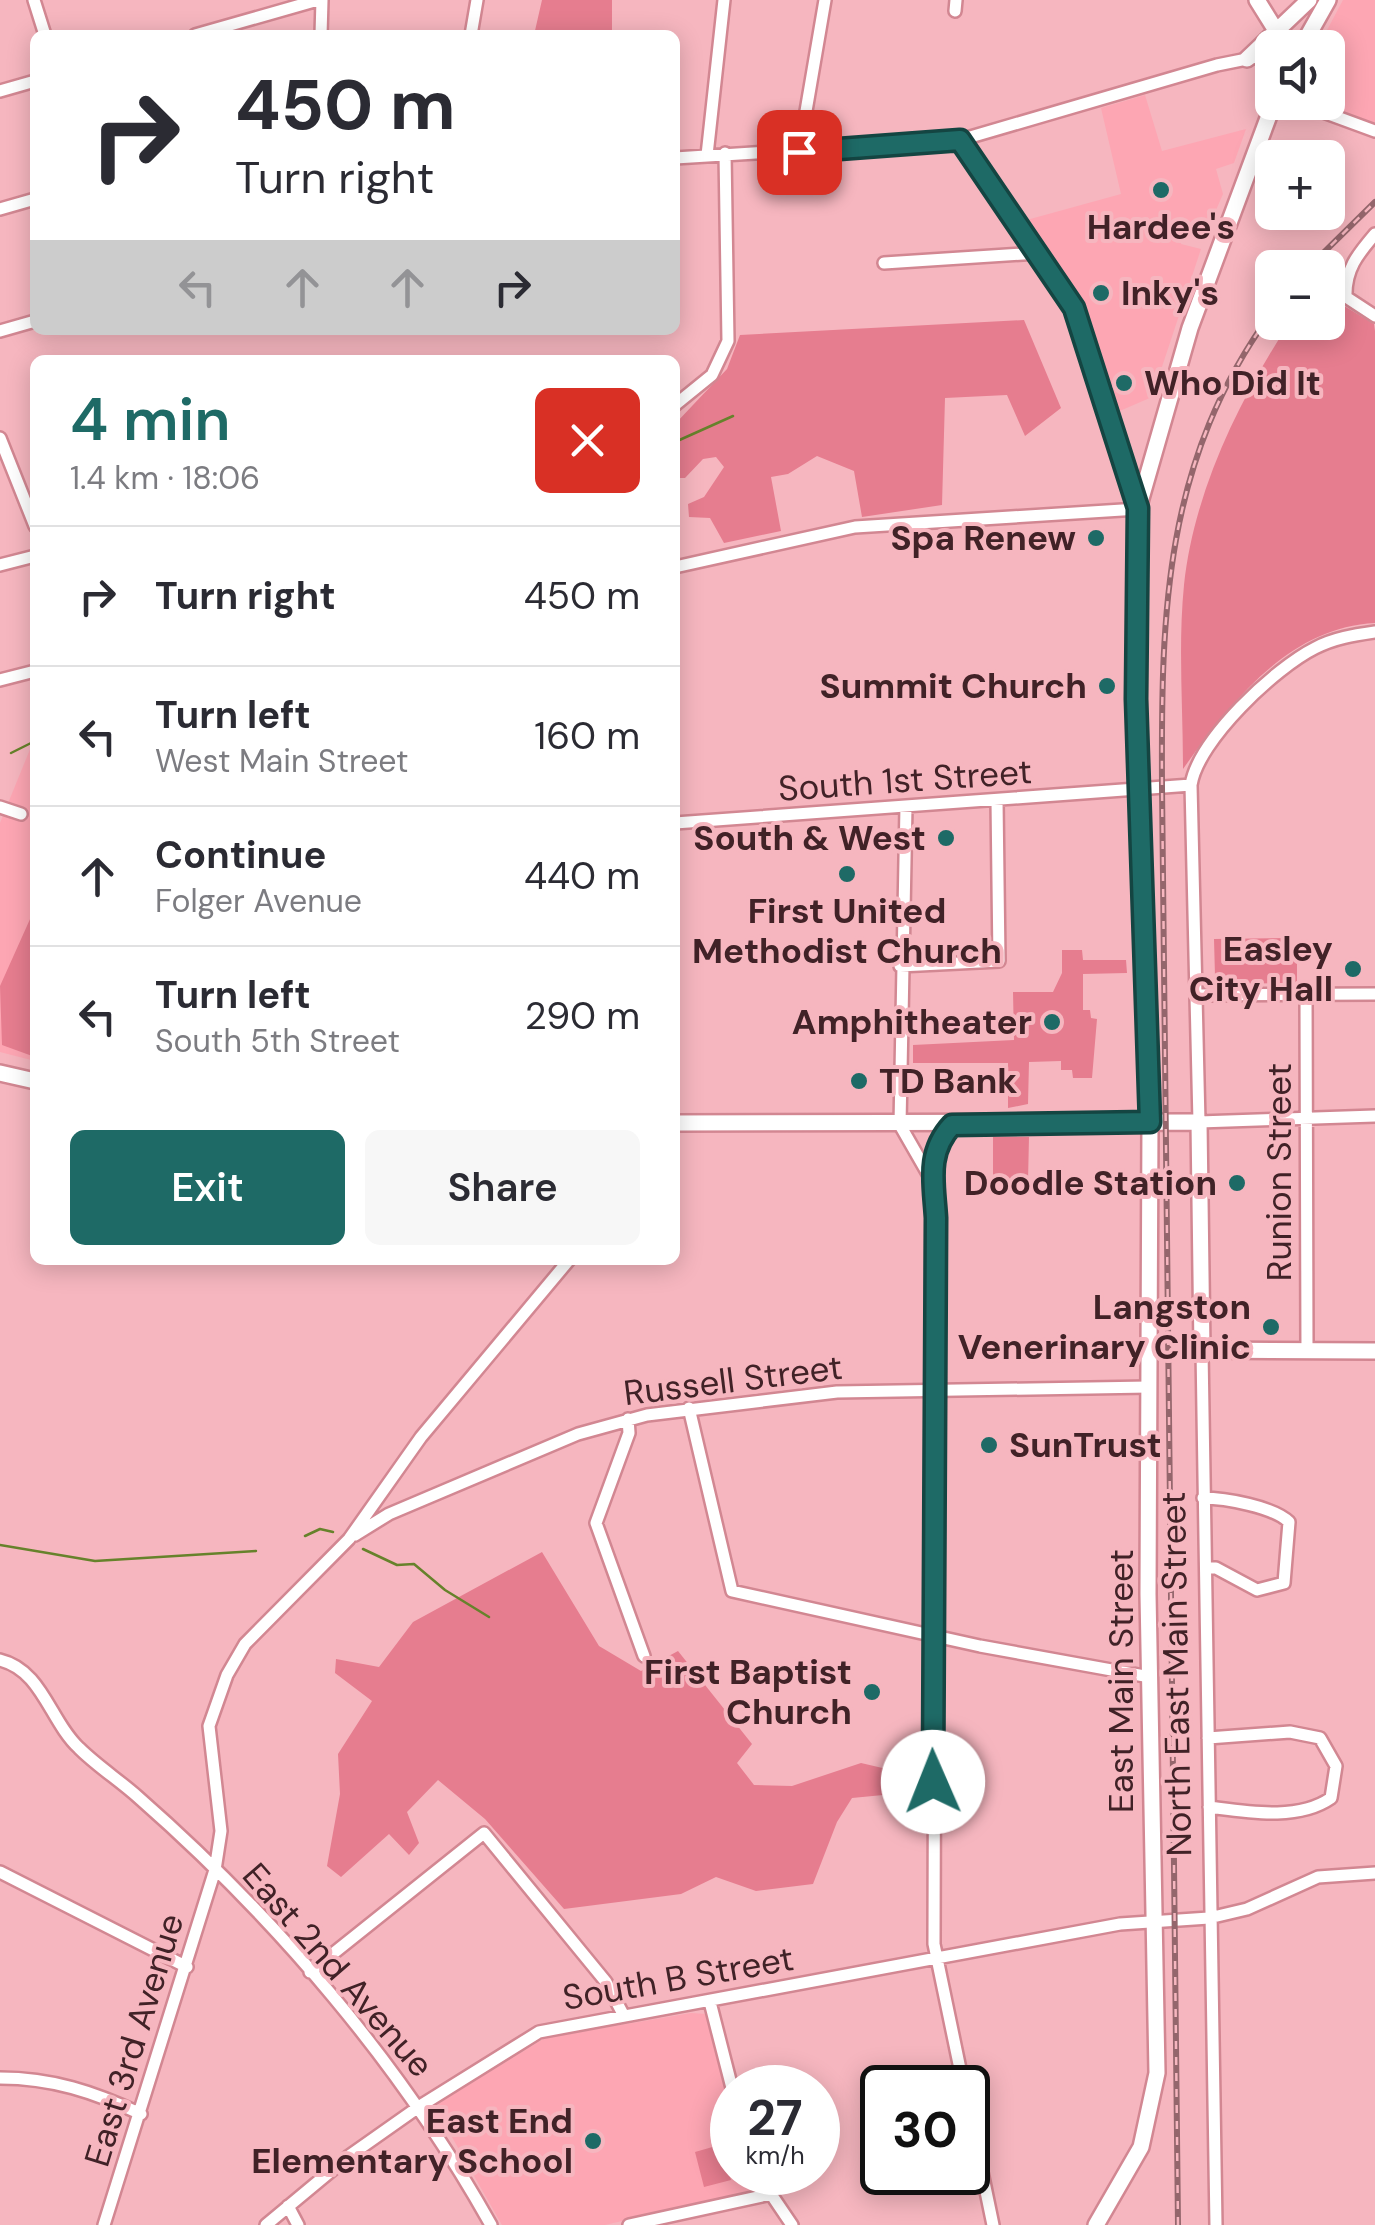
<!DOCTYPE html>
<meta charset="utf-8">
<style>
:root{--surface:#fff;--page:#f7f7f7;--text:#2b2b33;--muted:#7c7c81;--line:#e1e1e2;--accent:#1e6a66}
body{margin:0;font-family:"DM Sans",sans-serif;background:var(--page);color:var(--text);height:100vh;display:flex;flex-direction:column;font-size:38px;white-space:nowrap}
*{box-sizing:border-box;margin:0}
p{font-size:32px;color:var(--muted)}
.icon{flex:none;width:55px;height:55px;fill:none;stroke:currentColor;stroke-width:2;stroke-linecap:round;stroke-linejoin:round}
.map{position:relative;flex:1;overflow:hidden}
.details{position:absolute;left:30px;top:355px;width:650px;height:910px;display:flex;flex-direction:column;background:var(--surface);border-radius:15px;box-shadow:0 5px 25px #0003}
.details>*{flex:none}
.banner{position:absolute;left:30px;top:30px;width:650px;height:305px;border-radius:15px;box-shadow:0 5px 25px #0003;background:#fff;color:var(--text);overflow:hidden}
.buttons{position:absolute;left:1255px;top:30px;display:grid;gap:20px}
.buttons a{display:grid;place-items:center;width:90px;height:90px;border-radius:15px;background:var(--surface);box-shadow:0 5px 25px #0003;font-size:50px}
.speed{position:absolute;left:710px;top:2065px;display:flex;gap:20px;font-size:50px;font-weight:700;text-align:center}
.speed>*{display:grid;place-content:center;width:130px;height:130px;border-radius:50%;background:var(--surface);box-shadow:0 5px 25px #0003;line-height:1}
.speed small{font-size:25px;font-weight:400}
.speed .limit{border:5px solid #111;border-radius:15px;background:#fff;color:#111}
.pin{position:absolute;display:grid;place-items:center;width:85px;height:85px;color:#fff;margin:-42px;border-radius:20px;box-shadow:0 5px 15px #0006}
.me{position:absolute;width:110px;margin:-55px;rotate:359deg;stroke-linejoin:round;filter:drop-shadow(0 0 8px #0008)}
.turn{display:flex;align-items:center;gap:35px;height:210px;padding:0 40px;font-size:45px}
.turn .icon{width:130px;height:130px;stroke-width:2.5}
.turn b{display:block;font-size:70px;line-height:85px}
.lanes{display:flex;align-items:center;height:95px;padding:0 40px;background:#0003;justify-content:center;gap:50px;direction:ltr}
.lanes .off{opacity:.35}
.round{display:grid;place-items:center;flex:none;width:105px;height:105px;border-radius:15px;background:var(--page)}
.overview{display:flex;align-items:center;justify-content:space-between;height:170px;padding:0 40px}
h1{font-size:60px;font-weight:600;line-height:75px;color:var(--accent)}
.button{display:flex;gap:20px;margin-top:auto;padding:20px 40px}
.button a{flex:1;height:115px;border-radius:15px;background:var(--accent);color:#fff;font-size:40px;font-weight:600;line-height:115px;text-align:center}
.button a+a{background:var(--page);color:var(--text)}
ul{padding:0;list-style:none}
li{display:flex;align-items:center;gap:30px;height:140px;padding:0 40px;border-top:2px solid var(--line)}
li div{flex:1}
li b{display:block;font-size:38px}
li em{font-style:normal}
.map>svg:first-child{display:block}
.built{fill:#fda6b3}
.green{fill:#e67d8f}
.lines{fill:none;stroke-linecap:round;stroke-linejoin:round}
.stream{stroke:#66822b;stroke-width:2.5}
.minor-casing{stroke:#d28792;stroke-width:16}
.major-casing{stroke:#d28792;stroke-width:20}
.minor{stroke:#fff;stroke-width:11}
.major{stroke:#fff;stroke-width:15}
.rail-casing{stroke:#94666c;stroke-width:6}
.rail{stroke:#f6b6bf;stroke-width:2.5;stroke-dasharray:8;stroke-linecap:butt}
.route-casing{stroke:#144542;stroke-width:25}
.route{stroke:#1e6a66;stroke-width:18}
.poi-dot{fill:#1e6a66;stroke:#f6b6bf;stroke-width:4}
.labels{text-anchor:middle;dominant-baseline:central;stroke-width:8;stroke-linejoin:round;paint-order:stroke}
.poi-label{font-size:35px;font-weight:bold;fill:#412227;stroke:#f6b6bf;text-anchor:end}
.street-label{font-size:35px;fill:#412227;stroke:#f6b6bf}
</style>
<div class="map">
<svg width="1375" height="2225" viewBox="0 0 1375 2225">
<rect width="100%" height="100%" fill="#f6b6bf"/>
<path class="built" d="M1343,0H1375V125L1321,103L1328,102V48L1318,47Z
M1145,95L1162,151L1246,129L1234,163L1216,169L1223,194L1213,217L1184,227L1181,244L1201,249L1152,397L1115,413L1081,306L1023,221L1121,194L1101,108Z
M35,737V1061L0,1052V823Z
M691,2013L707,2014L732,2105V2172L756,2173L761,2188L605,2225H502L436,2109L439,2103L545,2038Z"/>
<path class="green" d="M542,0H612V35H534Z
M1328,285L1336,301L1374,324L1375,331V623C1289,627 1230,703 1183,769C1183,708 1178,645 1184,585C1194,491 1239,401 1289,323L1328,322Z
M1024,320L1061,408L1025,436L1007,395L945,398L942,505L862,517L854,471L817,456L788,474L771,477L781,531L724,543L710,518L689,517L688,504L704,497L724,467L716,457L703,459L685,478H675V424L727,369L740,335Z
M35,908V1057L2,1045L0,986Z
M1291,938V945H1297V983L1223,984L1222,976H1215L1214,939Z
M1062,950H1082L1083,960H1126L1127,973L1083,974V1010H1090L1091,1018L1097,1019L1092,1078H1073L1072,1070H1061V1061L1029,1062L1028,1104L1008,1108V1063H913V1045L1014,1040L1013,992H1053L1062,973Z
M993,1137H1029L1028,1181H993Z
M542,1552L599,1646L641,1671L678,1651L752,1744L737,1763L754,1785L792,1786L861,1763L891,1770L883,1795L852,1798L837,1822L813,1884L756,1891L716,1877L681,1894L564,1909L485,1819L438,1780L407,1812L419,1843L409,1855L389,1834L341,1877L327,1866L340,1794L338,1754L372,1701L335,1673L336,1659L379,1667L413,1622Z
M716,2146L722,2150L731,2180L704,2187L695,2152Z"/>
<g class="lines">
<path class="stream" d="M675,442L733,416
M11,753L35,741
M305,1536L320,1529L333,1532
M0,1545L95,1561L256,1551
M363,1549L397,1565L414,1564L445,1590L489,1617"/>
<defs>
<path id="minor" d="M34,0L45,35
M955,11L956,0
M195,35L318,0
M321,35L322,0
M471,35L477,0
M0,91L35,81
M1296,102L1375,131
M799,152L825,0
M707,155L724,0
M675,158L960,140L1217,65L1272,54
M0,209L35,199
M1375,234C1358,254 1345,269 1346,297L1375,316
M884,263L1038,253
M0,331L35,321
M675,405L712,375L728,341L725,153
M0,438L35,526
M0,565L35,556
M675,567L855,527L1138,509L1074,308L960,140
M1375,632C1354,635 1334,638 1315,648C1275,668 1198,740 1191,785L1199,1122L1375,1116
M0,680L35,671
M906,806L900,1125L931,1179L936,1218L934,1944L964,2088
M0,807L21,814
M675,823L1191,785
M900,966L999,961L997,800
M1306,993L1307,1351
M1197,995L1375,994
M1202,1350L1216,2225
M689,1408L732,1591L980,1646L1150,1677
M628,1419L629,1433L596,1523L644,1656
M1203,1498C1225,1498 1274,1507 1289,1522L1284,1583L1257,1590L1216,1568H1207
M355,1535L389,1514L578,1434L647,1415L837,1392L1149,1387
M0,1660C42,1670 50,1721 79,1748C97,1766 119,1780 138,1797C277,1919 401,2064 491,2225
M1208,1738L1290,1732L1320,1738L1336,1766L1331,1798C1298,1821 1248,1812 1209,1807
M0,1872L187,1967
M310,1972L484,1833L606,1982L624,2016
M710,2002L732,2088
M0,2078C52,2078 94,2092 141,2114
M968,2105L993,2225
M761,2172L771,2194
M288,2206L298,2225
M104,2225L215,1870L221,1831L209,1726L227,1675L245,1644L349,1539L421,1437L569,1260
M266,2225L349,2156L420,2106L539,2032L1120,1924L1209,1918L1247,1909L1318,1877L1375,1873
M629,2225L771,2194L792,2225"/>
<path id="major" d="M1257,0L1280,37L1295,48
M1301,48L1328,0
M1247,59L1309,0
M0,1073L35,1081
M675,1123L1199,1122L1202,1350L1375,1351
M931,1179L938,1144L952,1125
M1096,2225L1141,2147L1157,2073L1148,1594L1150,1122L1136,699L1138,509L1190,328L1274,102"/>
</defs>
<use href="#minor" class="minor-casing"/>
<use href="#major" class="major-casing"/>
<use href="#minor" class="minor"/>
<use href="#major" class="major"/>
<defs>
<path id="rail" d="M1308,268L1375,202
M1178,2225L1162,787C1161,611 1164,460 1272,312"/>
</defs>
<use href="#rail" class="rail-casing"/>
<use href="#rail" class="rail"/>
</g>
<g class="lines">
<defs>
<path id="route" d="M799,152L960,140L1074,308L1138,508L1136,699L1150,1122L952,1125C926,1153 934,1183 936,1218L933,1782"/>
</defs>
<use href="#route" class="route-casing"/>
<use href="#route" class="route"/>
</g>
<g class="poi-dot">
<circle cx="1161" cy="190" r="10"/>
<circle cx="1101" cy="293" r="10"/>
<circle cx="1124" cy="383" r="10"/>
<circle cx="1096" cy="538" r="10"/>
<circle cx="1107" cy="686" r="10"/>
<circle cx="946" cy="838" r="10"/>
<circle cx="847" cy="874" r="10"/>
<circle cx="1353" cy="969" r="10"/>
<circle cx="1052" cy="1022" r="10"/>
<circle cx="859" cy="1081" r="10"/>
<circle cx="1237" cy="1183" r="10"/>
<circle cx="1271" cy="1327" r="10"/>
<circle cx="989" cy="1445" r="10"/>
<circle cx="872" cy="1692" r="10"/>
<circle cx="593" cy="2141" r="10"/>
</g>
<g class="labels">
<g class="poi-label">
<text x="1161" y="227" text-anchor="middle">Hardee's</text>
<text x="1121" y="293" text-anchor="start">Inky's</text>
<text x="1144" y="383" text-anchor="start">Who Did It</text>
<text x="1076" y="538">Spa Renew</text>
<text x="1087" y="686">Summit Church</text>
<text x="926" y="838">South &amp; West</text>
<text x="847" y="911" text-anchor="middle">First United<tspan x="847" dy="40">Methodist Church</tspan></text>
<text x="1333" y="949">Easley<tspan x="1333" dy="40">City Hall</tspan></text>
<text x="1032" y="1022">Amphitheater</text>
<text x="879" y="1081" text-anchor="start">TD Bank</text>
<text x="1217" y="1183">Doodle Station</text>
<text x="1251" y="1307">Langston<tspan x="1251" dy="40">Venerinary Clinic</tspan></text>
<text x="1009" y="1445" text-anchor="start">SunTrust</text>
<text x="852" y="1672">First Baptist<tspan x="852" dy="40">Church</tspan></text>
<text x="573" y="2121">East End<tspan x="573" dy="40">Elementary School</tspan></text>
</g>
<g class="street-label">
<text transform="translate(905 780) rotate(-4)">South 1st Street</text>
<text transform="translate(1279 1172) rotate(-90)">Runion Street</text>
<text transform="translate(733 1380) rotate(-7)">Russell Street</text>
<text transform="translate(1176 1674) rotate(-91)">North East Main Street</text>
<text transform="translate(1121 1681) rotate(-90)">East Main Street</text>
<text transform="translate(338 1970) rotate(49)">East 2nd Avenue</text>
<text transform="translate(678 1978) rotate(-10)">South B Street</text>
<text transform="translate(134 2040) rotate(-73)">East 3rd Avenue</text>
</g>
</g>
</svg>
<div class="buttons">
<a><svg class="icon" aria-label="sound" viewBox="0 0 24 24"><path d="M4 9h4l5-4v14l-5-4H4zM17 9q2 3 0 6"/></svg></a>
<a>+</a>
<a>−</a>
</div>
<div class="speed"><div>27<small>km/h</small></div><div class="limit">30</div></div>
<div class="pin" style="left:799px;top:152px;background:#d93025"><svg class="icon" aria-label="arrive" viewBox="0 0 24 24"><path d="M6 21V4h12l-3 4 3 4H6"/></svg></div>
<svg class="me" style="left:933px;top:1782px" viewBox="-20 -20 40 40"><circle r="19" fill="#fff"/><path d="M0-13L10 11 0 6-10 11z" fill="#1e6a66"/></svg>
<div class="banner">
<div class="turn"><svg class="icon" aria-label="right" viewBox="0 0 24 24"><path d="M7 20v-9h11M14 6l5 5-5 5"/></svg><div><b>450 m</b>Turn right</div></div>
<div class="lanes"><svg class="icon off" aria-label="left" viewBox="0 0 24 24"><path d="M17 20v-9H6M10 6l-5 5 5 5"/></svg><svg class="icon off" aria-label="ahead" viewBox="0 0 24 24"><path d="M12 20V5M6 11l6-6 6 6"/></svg><svg class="icon off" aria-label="ahead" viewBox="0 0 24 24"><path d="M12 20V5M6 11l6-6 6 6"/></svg><svg class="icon" aria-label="right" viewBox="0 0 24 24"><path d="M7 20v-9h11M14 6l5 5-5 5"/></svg></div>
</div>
<section class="details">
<div class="overview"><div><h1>4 min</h1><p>1.4 km · 18:06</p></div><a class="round" style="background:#d93025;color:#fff"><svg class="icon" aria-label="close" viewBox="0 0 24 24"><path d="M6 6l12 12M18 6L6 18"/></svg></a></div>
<ul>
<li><svg class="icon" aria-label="right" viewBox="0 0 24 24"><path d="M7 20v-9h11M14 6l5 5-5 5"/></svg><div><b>Turn right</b></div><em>450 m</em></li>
<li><svg class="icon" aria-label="left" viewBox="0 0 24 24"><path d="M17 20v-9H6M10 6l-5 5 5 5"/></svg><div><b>Turn left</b><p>West Main Street</p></div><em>160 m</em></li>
<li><svg class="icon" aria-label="ahead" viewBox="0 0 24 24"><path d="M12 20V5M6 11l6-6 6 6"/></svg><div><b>Continue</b><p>Folger Avenue</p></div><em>440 m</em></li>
<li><svg class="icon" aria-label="left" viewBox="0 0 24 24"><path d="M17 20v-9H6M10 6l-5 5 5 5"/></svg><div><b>Turn left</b><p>South 5th Street</p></div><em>290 m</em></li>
</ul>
<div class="button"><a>Exit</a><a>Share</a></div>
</section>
</div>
